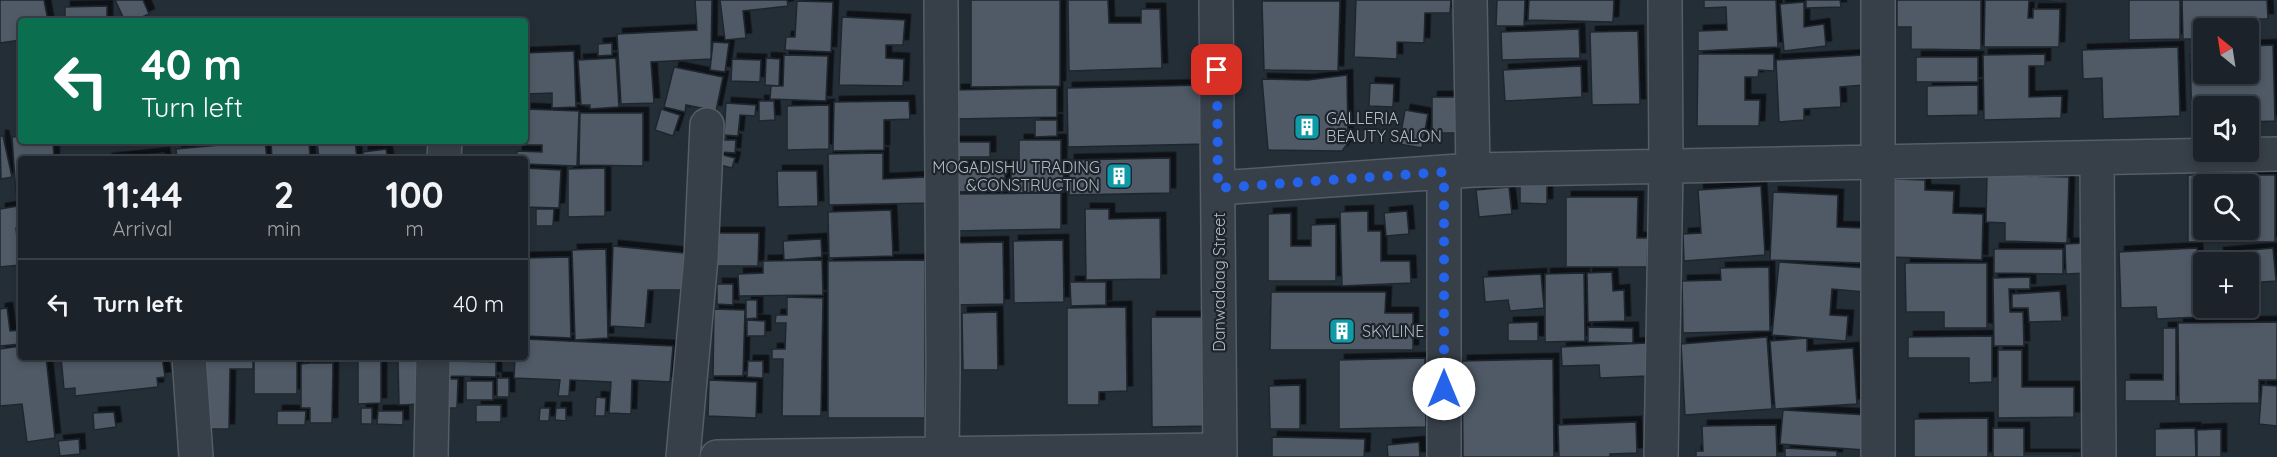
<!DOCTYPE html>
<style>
:root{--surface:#1b2229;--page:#242a31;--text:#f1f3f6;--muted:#a0a4a8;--line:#393f46}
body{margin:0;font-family:Quicksand,sans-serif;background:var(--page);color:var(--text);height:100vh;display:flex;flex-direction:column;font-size:22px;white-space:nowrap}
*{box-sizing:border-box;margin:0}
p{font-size:20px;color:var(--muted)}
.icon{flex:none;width:33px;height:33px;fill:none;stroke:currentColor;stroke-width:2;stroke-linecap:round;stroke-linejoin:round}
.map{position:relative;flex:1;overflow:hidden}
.sheet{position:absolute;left:18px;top:156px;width:510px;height:204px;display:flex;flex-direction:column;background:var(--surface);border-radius:6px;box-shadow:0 3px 9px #0003,0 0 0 2px var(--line)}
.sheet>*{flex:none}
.guide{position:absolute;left:18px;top:18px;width:510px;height:126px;border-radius:6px;box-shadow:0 3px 9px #0003,0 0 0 2px var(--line);background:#0b6e4f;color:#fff;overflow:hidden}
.needle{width:39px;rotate:330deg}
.fabs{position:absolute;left:2193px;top:18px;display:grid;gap:12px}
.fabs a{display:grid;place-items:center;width:66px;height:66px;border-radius:6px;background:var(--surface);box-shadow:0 3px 9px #0003,0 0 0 2px var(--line);font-size:30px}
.pin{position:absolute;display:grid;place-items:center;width:51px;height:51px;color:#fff;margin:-26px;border-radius:12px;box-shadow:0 3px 9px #0006}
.me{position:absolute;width:66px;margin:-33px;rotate:0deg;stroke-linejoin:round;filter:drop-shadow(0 0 4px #0008)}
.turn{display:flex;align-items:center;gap:21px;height:126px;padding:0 24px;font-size:27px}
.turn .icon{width:78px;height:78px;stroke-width:2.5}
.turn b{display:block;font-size:42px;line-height:51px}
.eta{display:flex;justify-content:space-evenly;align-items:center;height:102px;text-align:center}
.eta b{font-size:36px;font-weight:700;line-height:42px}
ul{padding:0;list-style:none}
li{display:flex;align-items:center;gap:18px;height:90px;padding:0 24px;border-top:2px solid var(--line)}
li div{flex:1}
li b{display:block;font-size:22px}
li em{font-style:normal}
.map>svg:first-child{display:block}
.building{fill:#505a66;stroke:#1f262e;stroke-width:1.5;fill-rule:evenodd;filter:url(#shadow)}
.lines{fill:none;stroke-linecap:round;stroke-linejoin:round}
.minor-casing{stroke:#555d66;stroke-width:36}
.tertiary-casing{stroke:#555d66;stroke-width:36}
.minor{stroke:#373f48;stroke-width:33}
.tertiary{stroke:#373f48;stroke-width:33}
.route{stroke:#2563eb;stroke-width:10;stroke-dasharray:0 18}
.labels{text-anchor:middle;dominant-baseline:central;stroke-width:4.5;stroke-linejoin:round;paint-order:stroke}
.poi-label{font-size:16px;fill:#b2bac4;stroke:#1d242c;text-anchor:start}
.street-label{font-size:16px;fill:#b2bac4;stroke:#1d242c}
</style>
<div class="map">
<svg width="2277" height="457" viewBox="0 0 2277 457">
<defs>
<filter id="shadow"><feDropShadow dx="5.5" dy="-5.5" stdDeviation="0" flood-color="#0009"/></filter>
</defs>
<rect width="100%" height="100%" fill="#242e37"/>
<path class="building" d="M0,0H44L48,21H21V40L0,43Z
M115,0H143L149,14L133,21H125Z
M695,0H712L711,59L651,62L654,103L621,104L617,34L697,30Z
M720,0H787L788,6L743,11L746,38L725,40Z
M971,0H1060V86L971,87Z
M1068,0H1108L1109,23H1141V9H1160L1162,68L1069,71Z
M1356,0H1451L1450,13H1425L1424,43L1397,42V59L1354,57Z
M1497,0H1525L1524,26H1496Z
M1529,0H1614L1613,22L1528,20Z
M1704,0H1776L1778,47L1698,51V31L1727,30L1726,7L1704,8Z
M1806,0H1840L1841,7L1806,8Z
M1897,0H1981V50L1911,49V27H1897Z
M1985,0H2064V2L2029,1L2028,18H2033V9H2060L2059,47H1984Z
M2129,0H2180V39L2129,40Z
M2182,0H2267L2268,19H2234V28H2204V39H2183Z
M797,1L833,2L831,52L785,50L786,37H795Z
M1262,1H1340L1338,71L1264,70Z
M1804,2V27L1824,24L1826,46L1784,51L1780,4Z
M107,6V21H65V7Z
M842,17L905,20L903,45H886V58L904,59L903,86L839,85Z
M1579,29L1580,58L1502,60L1501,32Z
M1638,31L1640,104L1592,105L1590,32Z
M713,42L729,43L725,72L710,70Z
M612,43V55L598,56V44Z
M2273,45L2275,121L2248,122V106H2204V124H2192L2190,55H2204V74H2248V46Z
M2178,47L2180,116L2103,119L2102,78L2083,79L2082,50Z
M574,51L576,107L552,108V93L525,94V53Z
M1698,54H1774V71L1759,70L1758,77H1745V100H1760L1759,126H1697Z
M2045,54V66H2029V97L2062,96L2061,118L1984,120L1983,55Z
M784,55L828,56L826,101L770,99L771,86H783Z
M1863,55L1864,85L1840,87L1841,107L1804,109V120L1779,122L1776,60Z
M1916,57H1978V82H1916Z
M616,58L619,107L590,109V105H581L578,60Z
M766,58L780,59L779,86L765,85Z
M732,59L761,60L760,82L731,81Z
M1581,66L1582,97L1505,101L1503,70Z
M674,67L723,77L716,111L686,105L685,112L664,107Z
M1347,75L1348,143L1342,151L1268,150L1262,79L1308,80Z
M1370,83L1394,84L1393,107L1369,106Z
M1205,85L1206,144L1068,147L1067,88Z
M1978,85V115L1927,116V86Z
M1057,88V117L956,119V90Z
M1432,97H1462V133H1432Z
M759,101H774L775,120L759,121Z
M909,101L910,119L884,120V150L833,151L834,102Z
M726,103L756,105L755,116L740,115L738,136L724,135Z
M829,105V149L787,150V106Z
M526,109L579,111L577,166L525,164V159H517V151L542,152V145H525Z
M661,109L680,115L673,136L655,130Z
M1405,110L1428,114L1422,148L1399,144Z
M580,113H643V166L579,165Z
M1035,120H1057V136L1035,137Z
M0,136H3L12,177L1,179Z
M21,136V141H53L54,159H21V194H16L12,137Z
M722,140H736L735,153L722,152Z
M1019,140H1061V165H1063L1064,192L1011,193V166H1019Z
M127,141H175V142L127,146Z
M265,141L267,159H177L176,149Z
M271,141H309L310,159H272Z
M317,141H355L357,159H319Z
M953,142H990V157H953Z
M386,149L388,159H363V152Z
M164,153L165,159H106Z
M883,153V179L928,177L929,203L829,205L828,154Z
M719,154L735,158L732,168L716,164Z
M1170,158V193L1069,195V160Z
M952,166H1005V191L953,192Z
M525,168L561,170L559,208L525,207Z
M605,168V216L568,217V169Z
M777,171H817L818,206L778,207Z
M1987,175L2069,177L2067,243L2005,241V223L1986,222Z
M2188,175H2275V242H2188ZM2204,184H2248V230H2204Z
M1894,179L1925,180V190L1954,191L1953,213L1983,214L1982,260L1891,257Z
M1520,181H1547V204L1520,203Z
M1761,186L1765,255L1684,261L1683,234L1701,233L1698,190Z
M1509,187L1512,214L1479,217L1476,190Z
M1773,192L1838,195L1837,227L1863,228L1862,263L1770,260Z
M1061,193V229L956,231V194Z
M1566,197H1638L1637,238H1648L1647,267H1566Z
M18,206L21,228H16L20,265L0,267V209Z
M536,209H554L553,226H536Z
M1085,209H1109V219L1160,218L1161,279L1086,280Z
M891,210L893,256L829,258L828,212Z
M1368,211V231H1381V261H1410L1411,283L1342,286L1340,212Z
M1407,211L1409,234L1386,236L1384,213Z
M1291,213V246H1311V225L1336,224V281H1268V214Z
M709,233H759L758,266H708Z
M821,239L822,257L784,260L783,241Z
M1063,240L1064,302L1014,303L1013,241Z
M1003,242L1004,304L954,305L953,243Z
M2086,243L2087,273L2066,274L2065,244Z
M613,246L694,254L689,290H648L645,328L610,326Z
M2197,248L2200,317L2157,319L2156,307L2121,308L2119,252Z
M2273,248L2276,281L2248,283V262H2219L2218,253Z
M606,249L608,338L575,340L572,250Z
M1994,249H2063V274L1994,273Z
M569,257L571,338L525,336V258Z
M822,260L823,295L739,296L738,274L763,273V261Z
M925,260V418H828V261Z
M1779,262L1866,268L1865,292L1832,289L1830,315L1848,316L1846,341L1772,335Z
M1905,263H1987V328H1944V312H1906Z
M1769,267L1770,331L1683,333L1682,281L1721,280L1720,268Z
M1612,272L1613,291L1624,290L1625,321L1588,322L1587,273Z
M1584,273L1585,341L1545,342V274Z
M1541,274L1544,308L1510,311L1508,300L1485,302L1483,277Z
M2030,277V289H2009L2010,312H2023L2024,346H1994L1993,278Z
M1070,282H1106V305L1071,306Z
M717,284H733V305L717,304Z
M2060,291L2062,321L2029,322L2028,308H2012V294Z
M1271,292H1386L1385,313H1413V350H1270Z
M787,297L823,298L821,416H782L783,359H772V349H785L786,323H775L776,315H787Z
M746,300H757V318L746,319Z
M1126,307L1127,391L1099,392V405H1067V308Z
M7,308L10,331L21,330V344L0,346V309Z
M714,309L745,310L743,376H713Z
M997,312L998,370H963L962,313Z
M1151,317H1208L1210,426L1152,427Z
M747,320L765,321V336H747Z
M1538,322V341H1508V323Z
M2277,322V380H2259V403L2179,404L2178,323Z
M1588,327L1633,328V343L1588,342Z
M2163,328H2176V401H2125V380H2163Z
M1992,336V382L1969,383V358H1908V337Z
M1767,337L1772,409L1685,415L1681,344Z
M1807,338V351L1853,348L1857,404L1775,409L1770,341Z
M525,339L673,346L670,382L632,380L631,414L609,413L611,382L570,380L569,396H558L560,380L514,378L515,357H525Z
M1647,343L1648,376L1600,378L1599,365L1562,366L1561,347Z
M21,346V357H46L55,438L27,442L22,404L0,406V349Z
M1998,350H2022V387H2074V417L1998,418Z
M61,357H162L165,377L157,378L158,387L75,396V388L64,389Z
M202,357H253V369H230L229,429H202Z
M254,357H297V394H254Z
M310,357H423L422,404L399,405L398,361H381V403L358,404V360L310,361Z
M455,357H507V359L455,360Z
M1425,358L1426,427L1339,429V360Z
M1553,359L1554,457H1463L1462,361Z
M448,361L496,362V377L447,376Z
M748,361H763V378L747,377Z
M310,363H333L332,423H310V408H301V364Z
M497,378H509V397H497Z
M441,379H458L457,408H440Z
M709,380L757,382L756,418L708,416Z
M466,381H493V400H466Z
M1300,385V429H1270L1269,386Z
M2262,385L2277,386V426L2259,424Z
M596,397L606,398L605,416H595Z
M476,405H501V422H476Z
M361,408H372V424H361Z
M540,408H550L549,421H539Z
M556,408H566V421L555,420Z
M1783,410L1868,415L1865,450L1780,444Z
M277,411H306L305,425H277Z
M378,411H403V425L377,424Z
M114,412L116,427L94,430L93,413Z
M1988,418V457H1914V419Z
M1636,422L1637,453L1610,454V457H1559L1558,425Z
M1776,425L1777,457H1696V451H1703L1702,426Z
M1993,428H2024V455H2074V457H1993Z
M2195,428L2196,457H2155V429Z
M2221,429V457H2197V430Z
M1272,437L1365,439L1364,457H1272Z
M79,439L80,454L60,456L58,441Z
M1419,442L1420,457H1388L1387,445Z
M1785,448L1837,451V457H1785Z"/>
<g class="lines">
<defs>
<path id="minor" d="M941,0L943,366L942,457
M1470,0L1473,170
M1878,0V457
M2097,158L2099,457
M444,159L445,141
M1218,188L1473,170L2277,154
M189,357L196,457
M431,457L433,357
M683,457L701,258L707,125
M717,457L1219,450
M1444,457V172
M1661,457L1666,167L1665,0"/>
<path id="tertiary" d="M1216,0L1220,457"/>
</defs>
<use href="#minor" class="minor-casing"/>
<use href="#tertiary" class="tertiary-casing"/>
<use href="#minor" class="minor"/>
<use href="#tertiary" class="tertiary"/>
</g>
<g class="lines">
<path class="route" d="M1217,70L1218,188L1444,172V389"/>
</g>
<defs>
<symbol id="building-square" viewBox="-11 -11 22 22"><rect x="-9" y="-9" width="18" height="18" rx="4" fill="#0f9aa8" stroke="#1d242c"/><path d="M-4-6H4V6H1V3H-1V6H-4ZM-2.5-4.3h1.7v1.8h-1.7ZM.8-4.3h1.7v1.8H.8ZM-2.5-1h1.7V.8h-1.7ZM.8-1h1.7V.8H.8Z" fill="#fff"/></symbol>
</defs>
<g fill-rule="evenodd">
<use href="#building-square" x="1292" y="112" width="30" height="30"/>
<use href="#building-square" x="1104" y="161" width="30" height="30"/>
<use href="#building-square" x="1327" y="316" width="30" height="30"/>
</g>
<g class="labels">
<g class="poi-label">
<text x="1326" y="118">GALLERIA<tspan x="1326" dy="18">BEAUTY SALON</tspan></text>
<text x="1100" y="167" text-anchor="end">MOGADISHU TRADING<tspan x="1100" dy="18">&amp;CONSTRUCTION</tspan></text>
<text x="1362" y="331">SKYLINE</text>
</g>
<g class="street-label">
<text transform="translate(1219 282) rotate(-90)">Danwadaag Street</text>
</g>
</g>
</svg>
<div class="fabs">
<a><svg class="needle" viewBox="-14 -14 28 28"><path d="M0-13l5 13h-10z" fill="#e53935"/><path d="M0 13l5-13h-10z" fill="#a0a4a8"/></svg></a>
<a><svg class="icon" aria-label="sound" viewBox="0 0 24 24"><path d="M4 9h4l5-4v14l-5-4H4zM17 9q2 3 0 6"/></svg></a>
<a><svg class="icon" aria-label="search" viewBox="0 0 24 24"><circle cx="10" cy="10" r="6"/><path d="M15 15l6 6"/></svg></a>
<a>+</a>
</div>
<div class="pin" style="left:1217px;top:70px;background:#d93025"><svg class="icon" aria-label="arrive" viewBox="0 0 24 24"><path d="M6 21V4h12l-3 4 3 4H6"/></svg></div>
<svg class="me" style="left:1444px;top:389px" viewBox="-20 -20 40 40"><circle r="19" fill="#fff"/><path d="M0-13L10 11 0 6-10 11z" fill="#2563eb"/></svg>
<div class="guide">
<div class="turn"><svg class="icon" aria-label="left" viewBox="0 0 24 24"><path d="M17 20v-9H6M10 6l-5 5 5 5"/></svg><div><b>40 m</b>Turn left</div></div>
</div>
<section class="sheet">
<div class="eta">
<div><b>11:44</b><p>Arrival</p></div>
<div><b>2</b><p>min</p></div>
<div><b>100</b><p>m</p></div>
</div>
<ul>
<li><svg class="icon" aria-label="left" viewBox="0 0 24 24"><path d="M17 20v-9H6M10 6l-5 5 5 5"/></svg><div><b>Turn left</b></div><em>40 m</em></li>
</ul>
</section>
</div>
